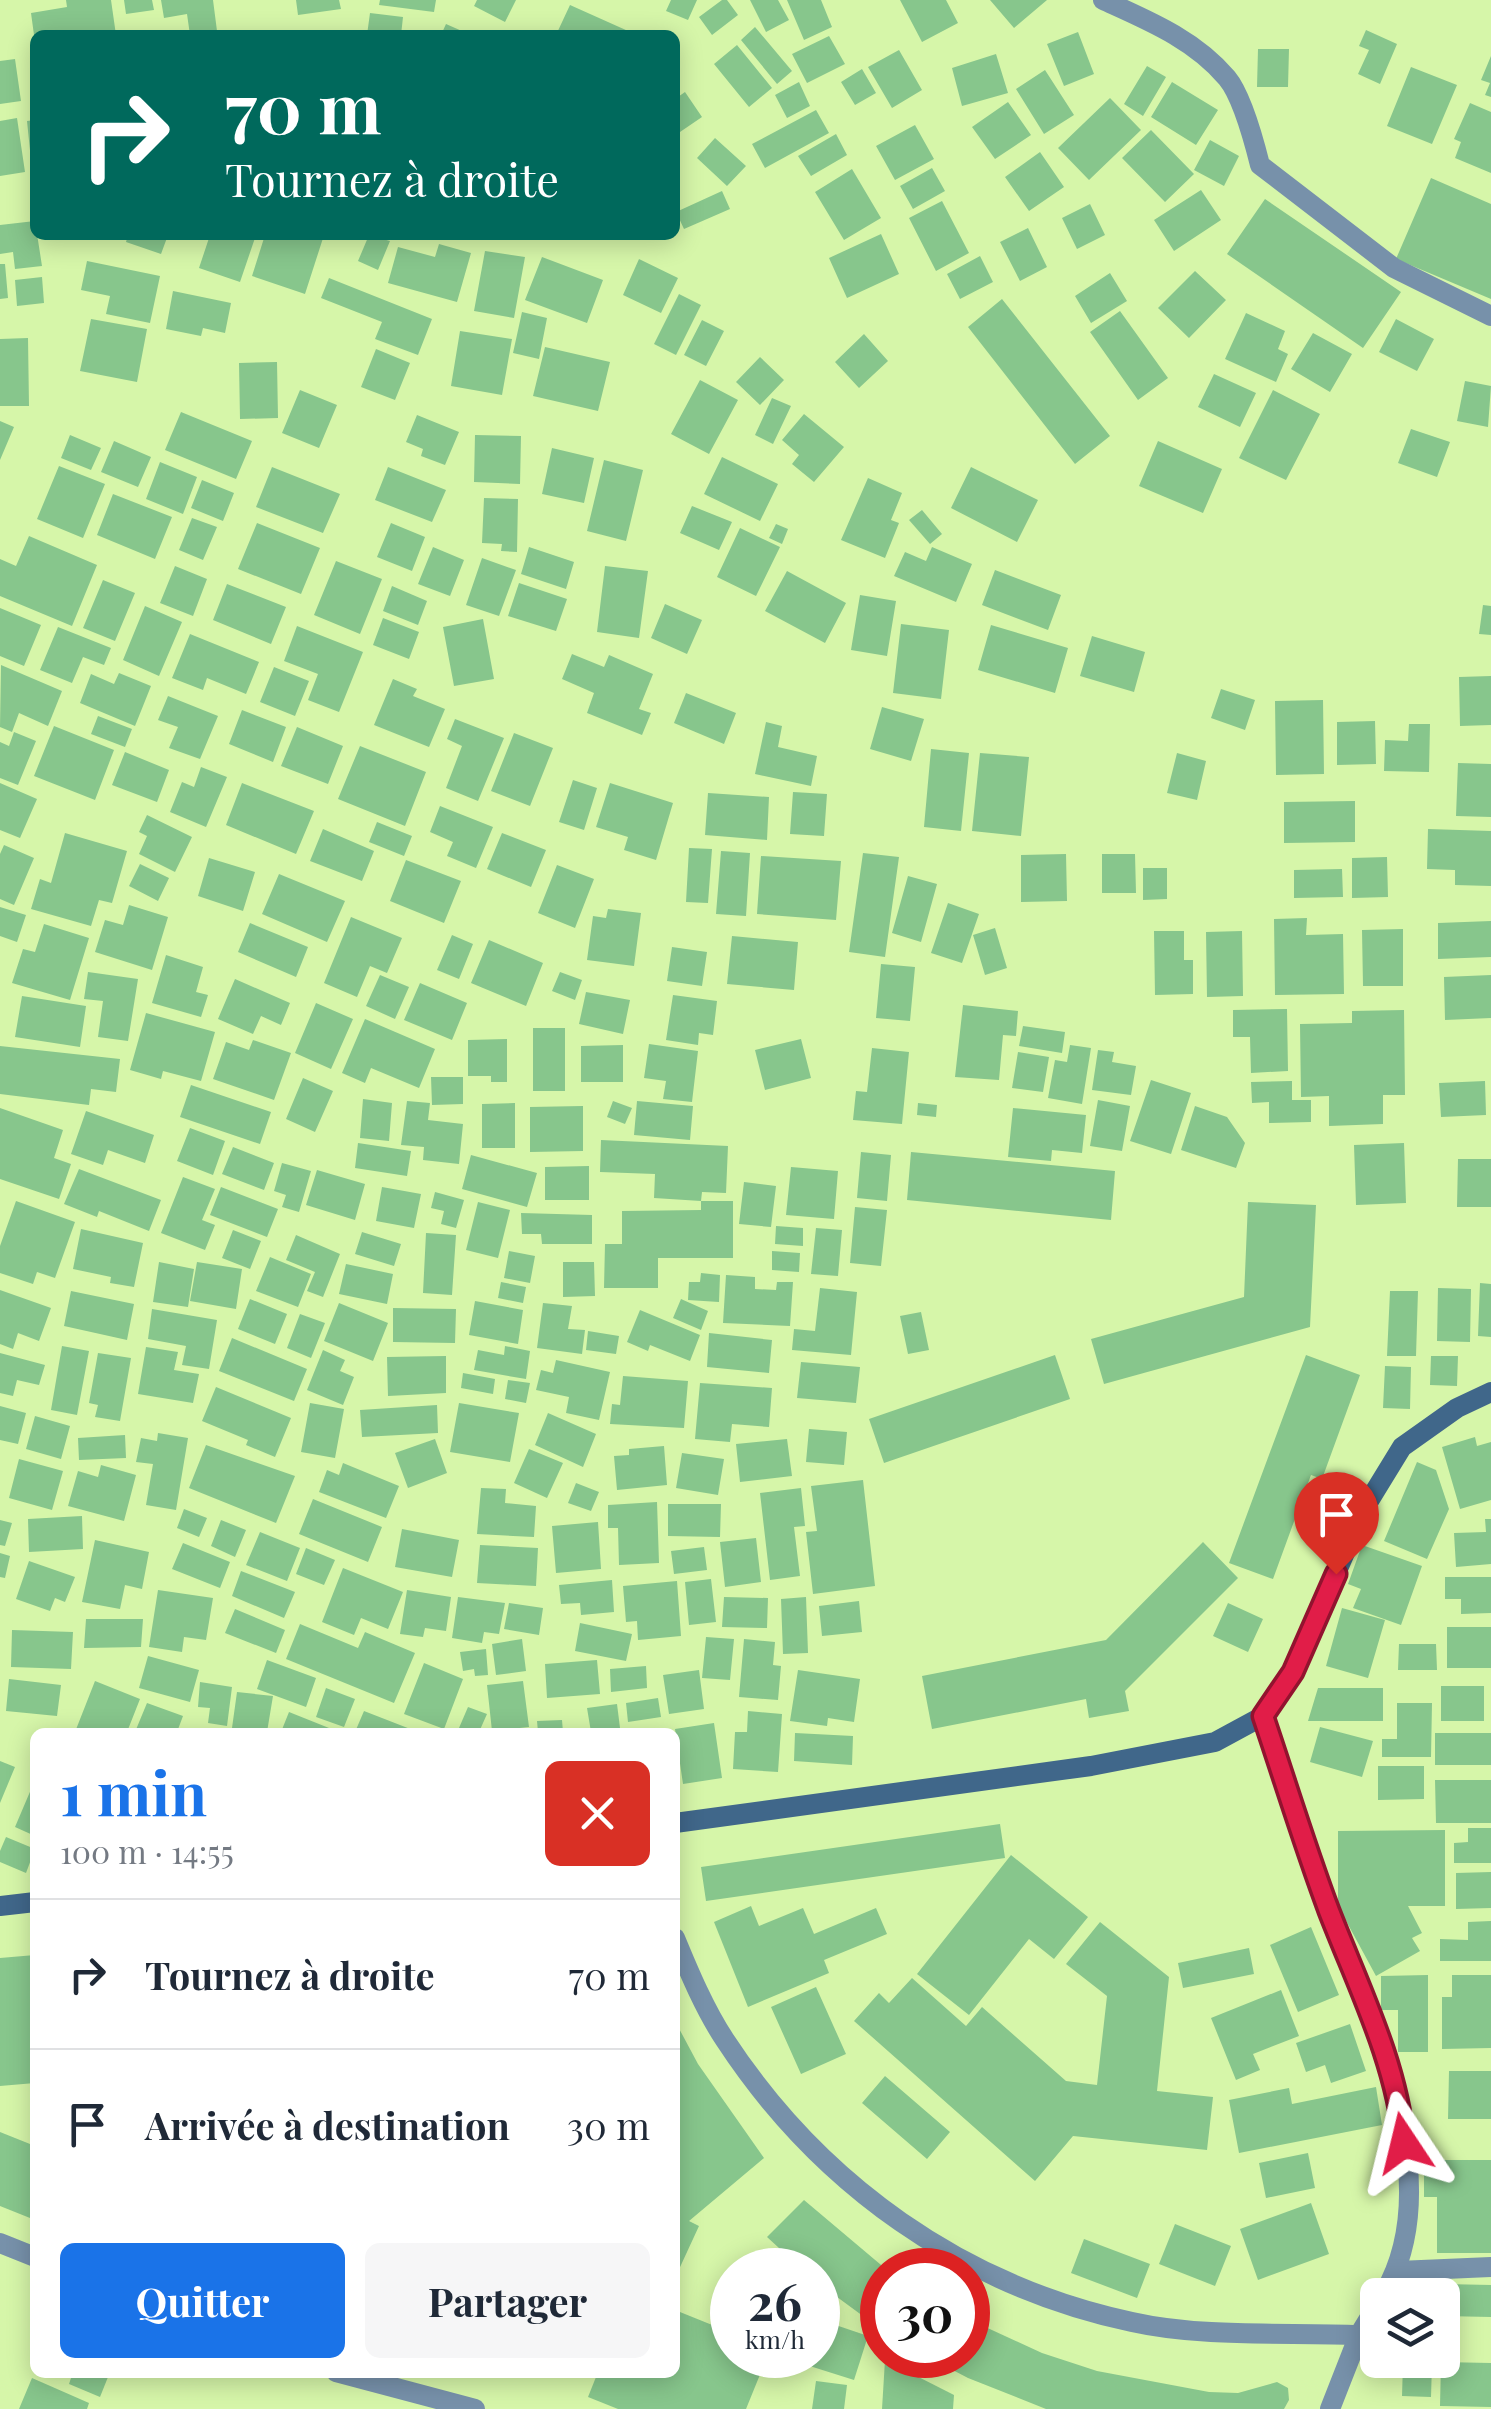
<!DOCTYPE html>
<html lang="fr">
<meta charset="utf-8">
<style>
:root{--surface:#fff;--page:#f6f6f7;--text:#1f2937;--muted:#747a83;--line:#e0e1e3;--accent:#1a73e8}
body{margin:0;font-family:"Playfair Display",serif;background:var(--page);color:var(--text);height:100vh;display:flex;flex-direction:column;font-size:38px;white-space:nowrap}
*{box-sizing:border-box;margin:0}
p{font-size:32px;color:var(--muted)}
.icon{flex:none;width:55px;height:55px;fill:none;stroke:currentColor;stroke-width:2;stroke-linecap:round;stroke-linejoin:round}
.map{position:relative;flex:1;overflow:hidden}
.sheet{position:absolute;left:30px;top:1728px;width:650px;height:650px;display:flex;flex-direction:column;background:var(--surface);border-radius:15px;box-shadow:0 5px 25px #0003}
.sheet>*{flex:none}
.guide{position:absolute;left:30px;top:30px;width:650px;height:210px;border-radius:15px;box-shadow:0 5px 25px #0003;background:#00695c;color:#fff;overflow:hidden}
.controls{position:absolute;left:1360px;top:2278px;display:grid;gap:20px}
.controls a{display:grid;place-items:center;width:100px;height:100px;border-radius:15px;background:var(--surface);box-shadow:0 5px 25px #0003;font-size:50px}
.speed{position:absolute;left:710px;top:2248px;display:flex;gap:20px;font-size:50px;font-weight:700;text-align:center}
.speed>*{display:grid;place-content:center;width:130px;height:130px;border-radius:50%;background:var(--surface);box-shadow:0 5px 25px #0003;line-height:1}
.speed small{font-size:25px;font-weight:400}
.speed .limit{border:15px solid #d22;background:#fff;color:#111}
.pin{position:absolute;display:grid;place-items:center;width:85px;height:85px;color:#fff;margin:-102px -42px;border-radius:50% 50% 50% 0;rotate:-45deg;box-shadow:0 0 10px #0007}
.pin .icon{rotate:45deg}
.me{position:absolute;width:110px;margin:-55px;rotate:350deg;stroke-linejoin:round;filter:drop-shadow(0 0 8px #0008)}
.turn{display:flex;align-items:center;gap:35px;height:210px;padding:0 30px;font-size:45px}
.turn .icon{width:130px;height:130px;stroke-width:2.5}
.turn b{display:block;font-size:70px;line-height:85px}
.round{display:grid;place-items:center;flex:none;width:105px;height:105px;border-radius:15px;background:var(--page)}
.summary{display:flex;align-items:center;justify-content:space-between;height:170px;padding:0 30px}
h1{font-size:60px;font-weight:700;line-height:75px;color:var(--accent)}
.action{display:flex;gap:20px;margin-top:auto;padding:20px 30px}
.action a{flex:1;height:115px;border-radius:15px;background:var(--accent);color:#fff;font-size:40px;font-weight:700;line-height:115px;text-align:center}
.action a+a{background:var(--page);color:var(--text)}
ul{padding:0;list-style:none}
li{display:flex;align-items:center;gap:30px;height:150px;padding:0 30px;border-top:2px solid var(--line)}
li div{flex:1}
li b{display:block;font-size:38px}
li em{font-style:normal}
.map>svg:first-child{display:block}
.building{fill:#87c68c}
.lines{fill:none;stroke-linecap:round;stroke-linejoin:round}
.street{stroke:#7791aa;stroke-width:20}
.secondary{stroke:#40678a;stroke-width:20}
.route-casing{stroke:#92132f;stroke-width:25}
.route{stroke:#e11d48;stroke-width:18}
</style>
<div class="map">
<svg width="1491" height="2409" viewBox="0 0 1491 2409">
<rect width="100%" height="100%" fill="#d6f6a9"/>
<path class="building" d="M66,0H111L116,35H34L31,13L67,7Z
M124,0H152L154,10L126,14Z
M161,0H213L217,31L190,35L187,14L164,18Z
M296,0H339L341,9L298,15Z
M380,0H436L434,12L379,5Z
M477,0H516L505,22L474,6Z
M671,0H697L688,20L666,11Z
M722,0H727L738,15L712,35L699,17Z
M750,0H778L789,20L766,32Z
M787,0H821L832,27L804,40Z
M900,0H946L958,23L922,42Z
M990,0H1047L1014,28Z
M570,5L637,35H556Z
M370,13L403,17L401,35H367Z
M446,24L471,35H441Z
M755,27L792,71L777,84L741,40Z
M1366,30L1397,44L1380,84L1358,74L1369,50L1359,46Z
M1078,32L1094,74L1064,86L1047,44Z
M829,36L845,64L807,83L792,54Z
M737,45L772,88L749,107L714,64Z
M1258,49H1289L1288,87H1257Z
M899,50L922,90L892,108L868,67Z
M996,54L1008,93L962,106L952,68Z
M1491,56V97L1485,95L1490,83L1481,80Z
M15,59L21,101L0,104V61Z
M1147,66L1166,77L1143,116L1124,104Z
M1411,67L1457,85L1432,144L1387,126Z
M862,69L876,93L855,105L841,82Z
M1045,70L1074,115L1044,134L1016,89Z
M799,82L810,106L787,118L775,95Z
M1172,82L1218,110L1196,145L1151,117Z
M685,92L702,117L680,132L675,124V99Z
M1110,98L1141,130L1089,180L1058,148Z
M1008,102L1031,135L995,159L972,127Z
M1470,103L1491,112V173L1455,158L1461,142L1454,139Z
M816,110L829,133L765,168L752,144Z
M17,118L25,172L0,176V121Z
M35,120V170H32L27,121Z
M915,125L934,159L895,180L876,146Z
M1151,130L1194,174L1165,202L1122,158Z
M836,134L847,155L811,176L798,156Z
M715,138L746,166L727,186L697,158Z
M1210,140L1239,156L1224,186L1194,170Z
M1040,152L1064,187L1029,211L1005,177Z
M932,168L945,191L913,209L900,186Z
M852,169L881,218L844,240L815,192Z
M1431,178L1491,204V299L1396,259Z
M1201,190L1221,220L1174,251L1154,220Z
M722,191L730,209L684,229L676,212Z
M1265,199L1401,292L1363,348L1227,254Z
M942,201L969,253L936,271L909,218Z
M1090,204L1105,235L1077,249L1062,218Z
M35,221L42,266L15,269L13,252L0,254V225Z
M1028,228L1047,267L1020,281L1000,242Z
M881,234L899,274L847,298L829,258Z
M128,235H168L161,254L126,242Z
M210,235H256L240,282L199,268Z
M265,235L278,240L280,235H324L305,294L252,276Z
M369,235L390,241L378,270L358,261Z
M439,244L471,253L457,302L388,283L398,247L435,257Z
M485,251L525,257L514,318L474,311Z
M980,256L993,282L960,299L947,274Z
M542,257L603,280L587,323L525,300Z
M639,259L678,278L661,313L623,295Z
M87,261L160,276L150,323L106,314L110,296L81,290Z
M0,264H5L8,298L0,299Z
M1195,271L1226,300L1189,338L1158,308Z
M1110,273L1127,301L1091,323L1075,296Z
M42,277L44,303L17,306L15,280Z
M329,278L432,319L418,355L375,339L382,322L321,298Z
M173,291L231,303L225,333L203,328L201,336L166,329Z
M679,294L701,305L676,355L654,344Z
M1002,299L1110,436L1075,464L968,327Z
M1120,311L1168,378L1138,400L1090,332Z
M522,312L547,318L539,359L513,353Z
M1246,313L1285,331L1278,349L1288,354L1276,382L1225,359Z
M91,319L147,329L137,382L80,371Z
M1396,319L1434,339L1417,371L1379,352Z
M702,320L724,331L706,366L684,355Z
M460,331L512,339L502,395L451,386Z
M1313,333L1352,354L1330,392L1291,369Z
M864,334L888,361L859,388L835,362Z
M28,338L29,406H0V339Z
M545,347L610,362L598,411L533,396Z
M376,349L410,363L395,400L361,387Z
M760,357L784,380L760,405L736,382Z
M277,362L278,418L240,419L239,363Z
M1214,374L1256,393L1240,427L1198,407Z
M700,380L738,400L709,454L671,434Z
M1465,381L1491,386L1488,427L1457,421Z
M300,390L337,405L319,448L282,433Z
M1273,390L1320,414L1286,480L1239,458Z
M772,398L791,406L773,444L755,435Z
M181,412L252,441L236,479L165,450Z
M804,414L844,447L814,482L792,464L799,455L782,440Z
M417,415L459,432L445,465L421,456L423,449L406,442Z
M0,421L14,427L0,460Z
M1411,429L1450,442L1437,477L1398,463Z
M70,435L101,448L91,470L61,458Z
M475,435L521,436L520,484L474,482Z
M114,441L151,457L138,487L101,472Z
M1158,441L1222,469L1203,513L1139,486Z
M552,448L594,458L584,503L542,494Z
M722,457L778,484L760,521L704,494Z
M604,460L643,470L626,541L587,531Z
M160,462L197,477L183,514L146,499Z
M59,466L105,484L83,538L37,519Z
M272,467L340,494L323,533L256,507Z
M388,467L446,490L432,522L375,500Z
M971,467L1038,500L1017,542L951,508Z
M868,478L902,493L891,520L899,523L885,558L841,540Z
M202,480L234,493L223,521L191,508Z
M113,494L172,517L155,559L97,535Z
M484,498L518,499L517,552L501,551L502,544L482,543Z
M692,506L732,522L719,550L680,533Z
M922,510L942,534L930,544L909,520Z
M192,518L217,527L203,560L179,550Z
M257,523L320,548L301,594L238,569Z
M391,523L425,537L412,571L377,557Z
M776,524L788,529L782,544L769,538Z
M740,528L780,547L756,596L717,577Z
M29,536L97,565L72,626L0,596V559L16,566Z
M433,547L464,560L450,596L418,584Z
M529,547L574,562L566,589L521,574Z
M932,547L972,564L956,602L894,576L905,552L926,561Z
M482,558L516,570L499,616L466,605Z
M336,561L382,579L360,634L314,615Z
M175,566L207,579L193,616L160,603Z
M605,566L648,571L639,638L597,632Z
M995,570L1061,595L1048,630L982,605Z
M787,571L846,603L825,643L765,611Z
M103,580L135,593L115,641L83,628Z
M519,583L567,599L556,631L508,616Z
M227,584L286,607L271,644L213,620Z
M392,586L427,601L418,625L383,611Z
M860,595L896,601L887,656L851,650Z
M665,604L702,620L687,654L651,638Z
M1483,605L1491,606V635L1479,634Z
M145,606L182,622L159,676L123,660Z
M0,608L41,625L24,666L0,656Z
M383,618L419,632L409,659L373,645Z
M483,619L494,679L454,686L443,627Z
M901,624L949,630L941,699L893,693Z
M991,625L1068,648L1055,693L978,670Z
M297,626L363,652L339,712L308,700L318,674L284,661Z
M58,627L111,648L104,665L83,657L72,683L40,670Z
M190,634L259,662L246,694L207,678L203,690L172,678Z
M1092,636L1145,652L1134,692L1080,676Z
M572,654L604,667L609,655L653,674L639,709L651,713L642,735L587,713L594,693L562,679Z
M1,665L62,691L48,726L19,713L12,732L0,727Z
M274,667L309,681L295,716L260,702Z
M119,673L151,686L135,726L80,703L91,674L114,684Z
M1491,676V725L1460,726L1459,677Z
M393,679L417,689L413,696L445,709L429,747L374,725Z
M1221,689L1255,700L1245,730L1211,718Z
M686,693L736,713L724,744L674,723Z
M168,696L218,716L200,759L169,748L178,727L158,720Z
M1323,700L1324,774L1276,775L1275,701Z
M882,707L924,719L911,761L870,749Z
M242,710L286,727L273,762L229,744Z
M98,716L132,729L125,747L91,734Z
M455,719L504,738L478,801L446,788L462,746L447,739Z
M1375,721L1376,764L1337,765V722Z
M766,722L782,726L778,747L817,756L811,786L755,774Z
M1409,724H1430L1429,772L1384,771L1385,740L1408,741Z
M54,726L114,750L95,800L34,776Z
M297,727L343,746L328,784L281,766Z
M14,732L36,741L18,785L0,778V742L9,746Z
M514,733L553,748L530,806L491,791Z
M360,746L426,772L405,826L338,799Z
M931,749L969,753L961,831L924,827Z
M125,752L169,770L157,802L112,785Z
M980,753L1029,757L1021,836L972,831Z
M1177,753L1206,761L1197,800L1167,793Z
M1458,763L1491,764V817L1456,816Z
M201,767L227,777L206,827L170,812L182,782L194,787Z
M573,780L597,788L584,830L559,822Z
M0,783L37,799L20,838L0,830Z
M242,783L314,811L296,854L226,825Z
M610,783L673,803L656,860L624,850L628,837L596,827Z
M793,792L827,794L824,836L790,834Z
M708,793L769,797L767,840L705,835Z
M1355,801V842L1284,843V802Z
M440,806L493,827L476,868L447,856L453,842L430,832Z
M147,815L192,837L175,872L139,854L147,836L139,832Z
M377,822L412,836L404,856L369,842Z
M323,829L374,851L362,881L310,861Z
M1428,829L1491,831V886L1455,885V870L1427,869Z
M65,833L127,851L112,903L99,900L91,926L31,909L40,879L51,883Z
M502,833L546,850L531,887L487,869Z
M4,845L34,858L14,905L0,899V854Z
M689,848L712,849L708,903L686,902Z
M721,851L750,853L746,916L716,914Z
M863,853L899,857L885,957L849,952Z
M1066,854L1067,901L1021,902V855Z
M1102,854H1135L1136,893H1102Z
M761,856L841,861L836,920L757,914Z
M1387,857L1388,897L1352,898V858Z
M209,858L255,872L243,911L198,896Z
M406,860L461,881L444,923L390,901Z
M140,864L169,878L158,901L129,886Z
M557,865L594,879L575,928L538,913Z
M1143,868H1167V899L1143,900Z
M1342,869L1343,897L1294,898V870Z
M279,874L345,901L327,942L262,914Z
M908,876L937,884L921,942L892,933Z
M948,903L979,914L962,963L931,953Z
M129,905L168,917L152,970L95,952L105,920L123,925Z
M0,907L26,915L17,942L0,936Z
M608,909L641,913L634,966L587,960L593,916L606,918Z
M351,917L402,938L387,973L370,966L357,997L324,983Z
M1307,918L1306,935L1343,934L1344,994L1275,995L1274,919Z
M1491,921V957L1438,959V923Z
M250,923L308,947L296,977L238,952Z
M44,924L89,938L70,1000L12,983L23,949L35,952Z
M995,928L1007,968L985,975L973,935Z
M1403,929V986H1363L1362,930Z
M1154,931H1184V960H1193V994L1155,995Z
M1242,931L1243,996L1207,997L1206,932Z
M452,935L473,944L459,979L437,970Z
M732,936L798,942L794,990L727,984Z
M489,940L543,963L526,1006L471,983Z
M672,947L707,952L702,986L667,981Z
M166,955L203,967L196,992L208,995L201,1017L152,1003Z
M881,964L915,967L910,1021L876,1018Z
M88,972L138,979L128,1041L98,1037L103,1001L84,999Z
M560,972L582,980L575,1000L552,991Z
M380,975L409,987L395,1019L366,1006Z
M1491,975V1018L1445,1020L1444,977Z
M235,979L290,1003L281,1025L261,1016L253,1034L218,1019Z
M420,983L467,1003L452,1040L404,1020Z
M586,992L630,1000L623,1034L579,1024Z
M673,995L717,1001L713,1035L699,1033L698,1045L666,1040Z
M22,996L86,1006L80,1047L15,1037Z
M316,1003L353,1019L331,1069L295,1053Z
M963,1005L1018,1011L1016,1036L1003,1035L999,1080L955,1077Z
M1287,1009L1288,1071L1251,1073L1250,1037H1233V1010Z
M1404,1010L1405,1095H1383V1124L1329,1126V1096L1301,1097L1300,1024L1352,1023V1011Z
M146,1013L215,1032L201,1081L163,1071L161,1079L130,1070Z
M365,1019L435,1049L419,1088L371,1068L365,1083L342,1073Z
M1023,1026L1065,1032L1062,1053L1019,1046Z
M533,1028H565V1091H533Z
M507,1039V1082H491V1076H468V1040Z
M801,1039L811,1078L765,1090L755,1050Z
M253,1040L291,1053L274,1100L213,1079L226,1042L249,1050Z
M649,1044L698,1051L692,1102L663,1099L666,1081L644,1078Z
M623,1045V1082H581V1046Z
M1070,1045L1091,1048L1082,1104L1048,1098L1055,1060L1067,1062Z
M0,1046L120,1059L116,1092L91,1089L89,1105L0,1094Z
M872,1048L909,1052L902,1124L853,1120L856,1091L867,1092Z
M1098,1050L1114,1052L1112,1062L1136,1066L1131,1095L1092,1090Z
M1018,1052L1049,1057L1043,1092L1012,1088Z
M431,1077H463V1104L432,1105Z
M303,1078L333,1091L315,1132L286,1119Z
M1151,1080L1191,1093L1171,1154L1130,1141Z
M1292,1081V1100H1311V1122L1269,1123V1102L1252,1103L1251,1082Z
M1485,1081L1486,1115L1441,1117L1439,1083Z
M191,1085L271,1112L260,1144L180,1117Z
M363,1099L392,1103L389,1141L360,1138Z
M1098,1100L1130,1106L1122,1151L1090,1146Z
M407,1101L430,1103L428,1120L463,1124L459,1164L423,1160L424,1147L401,1145Z
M613,1101L632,1108L625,1124L607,1117Z
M637,1101L693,1106L690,1140L634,1135Z
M515,1103V1148H482V1104Z
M918,1103L937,1105L936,1117L917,1115Z
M583,1106V1151L530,1152V1107Z
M1195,1106L1227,1117L1245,1143L1236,1168L1181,1150Z
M0,1108L63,1130L54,1158L71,1164L59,1199L0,1179Z
M1013,1108L1086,1115L1082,1153L1052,1150L1051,1161L1008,1157Z
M86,1111L154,1135L145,1163L108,1150L103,1165L71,1154Z
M190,1128L225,1141L213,1175L177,1161Z
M601,1140L728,1146L726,1193L702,1192L701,1201L654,1198L655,1174L600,1172Z
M358,1143L411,1151L407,1176L355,1168Z
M1404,1143L1406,1203L1356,1205L1354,1145Z
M233,1147L274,1163L264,1190L222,1174Z
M861,1152L891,1155L887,1201L857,1198Z
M911,1152L1115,1171L1111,1220L907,1200Z
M471,1155L537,1173L527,1207L462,1189Z
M1458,1159H1491V1207H1457Z
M282,1163L311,1171L299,1212L282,1207L286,1195L274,1191Z
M589,1166V1200H545V1167Z
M791,1167L838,1171L834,1219L786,1215Z
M79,1169L161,1200L149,1231L99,1211L97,1217L64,1204Z
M317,1170L365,1184L355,1220L306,1205Z
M183,1177L215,1189L202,1220L215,1225L205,1250L161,1233Z
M744,1182L776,1186L771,1227L739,1224Z
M221,1187L278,1209L267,1237L210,1215Z
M382,1187L421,1194L414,1228L376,1221Z
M435,1192L464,1200L456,1228L441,1224L444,1211L431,1208Z
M16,1201L75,1222L55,1278L37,1272L33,1284L0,1273V1246Z
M701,1201H733V1258H658V1288H604L605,1244H622V1211L701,1210Z
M478,1202L510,1210L498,1258L466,1250Z
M1248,1202L1316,1205L1310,1327L1104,1384L1091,1339L1244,1297Z
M855,1207L887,1210L881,1266L850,1263Z
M521,1213L592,1215V1244H542L541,1234H522Z
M776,1226L803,1228V1246L775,1244Z
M816,1228L842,1230L838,1276L811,1274Z
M81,1229L143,1243L134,1287L110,1283L111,1277L73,1269Z
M233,1230L261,1241L250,1269L222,1258Z
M362,1232L401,1244L394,1266L355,1254Z
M426,1233L456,1235L452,1295L423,1293Z
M296,1235L340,1254L323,1297L307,1291L315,1272L286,1260Z
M509,1251L535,1256L530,1283L504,1278Z
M772,1251L800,1253L799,1272L772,1270Z
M270,1257L311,1274L298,1307L256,1291Z
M159,1262L194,1269L188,1307L153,1302Z
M197,1262L242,1269L236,1309L190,1301Z
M563,1262H594L595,1296L563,1297Z
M346,1264L393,1274L387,1304L339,1294Z
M701,1273L720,1275L719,1302L688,1300L689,1282H700Z
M726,1275L755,1277V1289L776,1290L777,1282H793L790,1326L723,1323Z
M501,1282L526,1287L523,1303L498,1298Z
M1480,1283L1491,1284V1337L1478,1336Z
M820,1288L857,1292L851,1355L792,1350L794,1329L815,1331Z
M1438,1288L1471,1289L1470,1342L1437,1341Z
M0,1290L51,1308L39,1341L18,1333L13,1349L0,1344Z
M71,1291L134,1304L127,1340L64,1326Z
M1390,1291H1418L1416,1356H1387Z
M250,1299L287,1314L275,1344L238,1329Z
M681,1299L708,1311L701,1330L673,1318Z
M475,1301L523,1310L518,1344L469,1335Z
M339,1303L388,1323L373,1361L324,1341Z
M543,1303L572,1306L568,1329L585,1330L582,1354L537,1348Z
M393,1308L456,1309L455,1343L393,1342Z
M152,1309L217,1320L209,1369L182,1365L186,1346L148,1339Z
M640,1310L700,1335L690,1361L650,1345L648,1351L627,1342Z
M921,1312L929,1350L908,1354L900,1316Z
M300,1314L325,1323L311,1358L287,1348Z
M588,1331L619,1336L616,1354L586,1350Z
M709,1333L772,1340L769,1373L707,1367Z
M232,1338L307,1369L294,1401L219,1371Z
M62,1346L89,1351L77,1415L51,1410Z
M505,1346L530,1351L526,1379L474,1370L478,1350L504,1355Z
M146,1347L178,1352L174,1370L199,1374L193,1403L138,1394Z
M323,1350L345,1360L340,1371L354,1377L343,1405L307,1390Z
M0,1353L45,1365L39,1385L17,1380L13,1396L0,1393Z
M98,1353L131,1358L120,1421L95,1417L98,1405L89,1403Z
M1055,1355L1070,1399L884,1463L869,1419Z
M1306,1355L1360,1375L1322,1479L1311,1475L1273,1579L1229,1563Z
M446,1356V1393L388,1396L387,1357Z
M1431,1356H1458L1457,1386L1430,1385Z
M556,1360L610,1372L599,1420L566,1413L569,1397L536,1390L541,1370L553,1373Z
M801,1362L860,1367L856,1403L797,1398Z
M1385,1366L1411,1367L1410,1409L1383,1408Z
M463,1373L495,1379L493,1394L461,1388Z
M623,1376L688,1381L684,1428L610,1424L612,1404L620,1405Z
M508,1380L530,1383L526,1403L505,1399Z
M700,1383L772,1388L769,1427L732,1424L730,1442L695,1439Z
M216,1387L291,1418L275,1457L246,1445L248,1440L202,1421Z
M310,1403L344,1409L335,1458L301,1452Z
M459,1403L519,1413L510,1462L450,1452Z
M437,1405L438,1433L362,1437L360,1410Z
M0,1406L26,1413L18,1444L0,1440Z
M548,1413L596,1434L583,1467L535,1445Z
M35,1416L70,1426L61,1459L26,1449Z
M809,1429L847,1432L844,1465L806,1462Z
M158,1433L188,1438L176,1510L146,1505L153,1464L136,1462L141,1438L157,1441Z
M125,1435L126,1458L79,1460L78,1438Z
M1475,1437L1477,1446L1491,1442V1500L1460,1509L1442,1447Z
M435,1439L447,1473L408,1488L395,1453Z
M787,1439L792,1476L740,1482L736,1444Z
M206,1445L295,1476L276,1523L189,1488Z
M664,1446L667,1485L617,1490L614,1456L629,1455V1449Z
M529,1449L563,1463L547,1498L514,1483Z
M682,1453L724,1459L718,1495L676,1488Z
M19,1459L63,1471L52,1510L9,1498Z
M1417,1462L1436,1470L1449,1509L1427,1559L1384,1541Z
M343,1463L399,1486L386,1518L319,1492L327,1470L339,1475Z
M101,1465L136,1475L124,1521L68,1506L78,1471L98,1477Z
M863,1480L875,1586L813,1594L806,1532L817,1531L811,1486Z
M576,1483L599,1492L591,1511L568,1503Z
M481,1488L506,1489L505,1503L536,1506L534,1537L477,1534Z
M801,1488L805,1526L794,1527L800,1576L770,1580L760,1493Z
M313,1499L382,1527L368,1562L299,1534Z
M657,1502L659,1563L619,1565L618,1528H608V1505Z
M668,1504H721L720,1537L668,1536Z
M184,1509L207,1518L199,1537L177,1528Z
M82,1516L83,1549L29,1552L28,1519Z
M1485,1519H1491V1564L1456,1567L1454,1533L1486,1532Z
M0,1520L12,1523L5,1546L0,1545Z
M221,1520L246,1530L235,1557L211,1546Z
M598,1522L601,1569L556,1573L552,1526Z
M402,1529L459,1540L452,1577L395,1567Z
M260,1532L300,1548L287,1581L246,1565Z
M756,1538L761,1582L725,1587L720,1542Z
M95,1540L149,1552L142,1589L125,1585L120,1609L82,1602Z
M1203,1542L1238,1578L1125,1691L1129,1711L1089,1718L1086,1699L932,1729L922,1676L1106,1640Z
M183,1543L230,1562L220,1588L172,1569Z
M480,1545L538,1548L536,1586L477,1583Z
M1362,1545L1422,1566L1401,1625L1353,1608L1361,1589L1348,1584Z
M704,1547L707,1570L674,1574L671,1551Z
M306,1548L335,1560L324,1585L296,1574Z
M0,1553L10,1556L5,1578L0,1577Z
M29,1561L75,1577L65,1602L55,1598L50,1611L16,1599Z
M343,1568L403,1592L388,1629L361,1618L354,1635L322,1622Z
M241,1571L295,1592L284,1618L232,1596Z
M1445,1577H1491V1613L1461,1614V1599H1445Z
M711,1579L716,1622L689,1625L685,1582Z
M612,1580L614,1612L581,1615L580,1603L561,1604L559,1585Z
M677,1581L681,1636L638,1640L637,1621L626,1622L623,1586Z
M158,1590L213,1598L206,1640L184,1637L182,1652L149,1647Z
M407,1590L451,1597L446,1631L425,1628L423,1637L400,1634Z
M458,1597L505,1603L499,1634L484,1632L482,1643L452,1638Z
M724,1597L768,1598L767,1628L722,1627Z
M806,1597L808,1653L783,1654L781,1599Z
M859,1601L862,1632L822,1636L819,1606Z
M509,1603L543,1608L539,1635L504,1629Z
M1228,1603L1263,1619L1248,1652L1213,1636Z
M1342,1608L1385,1620L1368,1678L1326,1666Z
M235,1609L285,1630L276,1653L225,1633Z
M86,1619H143L141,1647L84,1648Z
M580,1623L632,1634L626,1661L575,1651Z
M300,1624L358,1648L365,1632L415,1653L394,1703L286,1659Z
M1447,1627H1491V1668H1447Z
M12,1630L73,1632L71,1669L11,1667Z
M706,1637L734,1639L730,1680L702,1678Z
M522,1639L526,1671L496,1675L492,1644Z
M744,1639L775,1642L773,1665L781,1666L778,1700L739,1697Z
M1399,1644H1436L1437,1670H1398Z
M486,1649L488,1675L475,1676L474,1669L463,1671L460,1652Z
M148,1656L199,1670L190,1702L139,1688Z
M267,1660L316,1678L306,1707L257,1689Z
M597,1660L600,1694L547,1698L545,1664Z
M424,1663L463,1679L444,1729L404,1714Z
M646,1666L647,1688L611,1692L610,1669Z
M699,1670L704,1709L669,1714L663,1675Z
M798,1670L860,1679L854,1722L828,1718L827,1726L790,1721Z
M9,1679L61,1685L57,1716L6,1711Z
M95,1681L140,1699L127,1732H75Z
M523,1681L529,1727L492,1731L487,1685Z
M200,1682L232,1687L227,1726L208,1723L210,1708L198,1707Z
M1441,1686H1484V1721H1441Z
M326,1688L355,1699L344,1727L316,1717Z
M1318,1688H1383V1721H1308Z
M237,1692L273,1696L267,1732L232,1728Z
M658,1698L661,1717L628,1722L626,1703Z
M147,1703L183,1716L177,1732H135Z
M1397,1703H1432L1431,1757H1382V1739H1397Z
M617,1704L620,1728L591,1732L587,1708Z
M468,1707L487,1714L479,1732L459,1728Z
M364,1711L418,1732H355Z
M748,1711L782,1714L778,1772L733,1769L735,1732H747Z
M289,1712L339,1732H281Z
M562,1720L563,1732H538L537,1721Z
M714,1723L722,1778L683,1784L675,1729Z
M1320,1727L1373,1741L1362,1777L1310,1762Z
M795,1733L853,1736L852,1765L794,1761Z
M1435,1733H1491V1765H1435Z
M0,1761L15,1767L0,1803Z
M1378,1766H1424V1799L1378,1800Z
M35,1780V1836L15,1827Z
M1435,1780H1491V1823H1436Z
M1000,1824L1005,1858L706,1901L701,1867Z
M1468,1828H1491V1863H1454V1843L1468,1842Z
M1445,1830V1906H1408L1422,1933L1412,1938L1420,1951L1376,1976L1338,1906V1831Z
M6,1837L35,1849L26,1873L0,1862V1851Z
M1011,1855L1088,1917L1054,1959L1029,1939L969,2015L917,1974Z
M1491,1872V1908L1456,1909V1873Z
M751,1906L759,1926L803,1908L814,1934L876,1908L887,1934L824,1960L829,1973L748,2007L714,1922Z
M1491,1921V1961H1440V1939L1468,1940V1922Z
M1100,1922L1169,1977L1157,2091L1213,2097L1207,2150L1073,2136L1035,2181L854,2021L879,1993L889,2003L912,1978L966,2026L982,2007L1066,2081L1097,2085L1107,1996L1066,1964Z
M1311,1927L1339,1995L1298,2012L1270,1945Z
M1249,1948L1254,1974L1183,1988L1178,1963Z
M35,1955V2083L0,2086V1958Z
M1428,1975V2052H1398V2010H1381V1976Z
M1452,1975H1491V2048L1442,2049V1997H1452Z
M816,1987L846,2054L801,2074L771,2007Z
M1281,1990L1299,2036L1253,2054L1260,2070L1236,2080L1211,2018Z
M675,2021L698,2064L764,2158L689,2221L699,2226L675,2278Z
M1350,2024L1366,2071L1331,2083L1325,2065L1306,2072L1296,2043Z
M1449,2071H1491V2119H1448Z
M885,2076L950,2132L927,2159L862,2103Z
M1376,2087L1382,2125L1239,2153L1229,2100L1289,2088L1292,2104Z
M0,2132L35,2146V2220L0,2206Z
M1308,2153L1315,2188L1266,2198L1259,2163Z
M1424,2160H1491V2253H1437V2197H1424Z
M804,2200L887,2270H882V2330L818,2283V2270H803L767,2237Z
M1311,2203L1329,2254L1258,2280L1240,2229Z
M1175,2224L1231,2246L1215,2286L1159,2264Z
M1084,2239L1150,2264L1137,2298L1071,2273Z
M1444,2284L1491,2285V2317L1443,2316Z
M1408,2288L1436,2289V2295H1408Z
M675,2310L732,2333V2355H768L746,2409H618L588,2397L598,2372H675Z
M818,2319L868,2336L854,2380L778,2356L818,2355Z
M968,2319L1042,2353L1097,2371L1209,2392L1238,2393L1277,2382L1288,2388L1289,2400L1284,2409H1046L968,2378L924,2355H968Z
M885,2360L954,2395L953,2409H882Z
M1441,2362L1491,2363V2407L1440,2406Z
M1403,2364H1432L1431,2397L1402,2396Z
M73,2372H110L100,2397L69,2384Z
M32,2378L89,2403L87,2409H19Z
M816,2381L847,2385L844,2409H812Z"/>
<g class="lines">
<path class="street" d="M1103,0C1147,20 1194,39 1227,78C1242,96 1254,141 1260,165L1394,268L1491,316
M1263,1716C1283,1776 1301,1837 1323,1896C1365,2010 1453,2179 1383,2295
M675,1938C689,1972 705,2010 725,2040C820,2185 963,2286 1132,2322C1203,2338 1286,2332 1359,2335
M0,2243L35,2257
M1398,2271L1491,2267
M336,2372L475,2409
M1330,2409L1359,2335L1378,2304"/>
<path class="secondary" d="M675,1823L1091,1766L1215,1742L1263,1716L1293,1672L1364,1509L1402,1447L1457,1408L1491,1392
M0,1906L35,1902"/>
</g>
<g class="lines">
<defs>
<path id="route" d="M1336,1574L1293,1672L1263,1716C1285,1781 1305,1847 1329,1911C1358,1986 1397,2063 1404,2143"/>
</defs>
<use href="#route" class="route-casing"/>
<use href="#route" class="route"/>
</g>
</svg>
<div class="controls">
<a><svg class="icon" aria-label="layers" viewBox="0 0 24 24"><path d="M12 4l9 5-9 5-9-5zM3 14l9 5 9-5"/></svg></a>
</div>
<div class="speed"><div>26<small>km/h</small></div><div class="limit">30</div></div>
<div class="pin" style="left:1336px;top:1574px;background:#d93025"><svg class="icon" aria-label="arrive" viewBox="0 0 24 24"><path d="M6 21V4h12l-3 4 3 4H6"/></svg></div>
<svg class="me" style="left:1404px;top:2143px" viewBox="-20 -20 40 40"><path d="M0-17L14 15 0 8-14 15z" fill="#e11d48" stroke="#fff" stroke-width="4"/></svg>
<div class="guide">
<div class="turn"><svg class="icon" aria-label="right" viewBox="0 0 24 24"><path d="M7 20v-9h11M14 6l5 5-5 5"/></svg><div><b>70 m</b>Tournez à droite</div></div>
</div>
<section class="sheet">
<div class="summary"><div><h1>1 min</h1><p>100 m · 14:55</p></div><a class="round" style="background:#d93025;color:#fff"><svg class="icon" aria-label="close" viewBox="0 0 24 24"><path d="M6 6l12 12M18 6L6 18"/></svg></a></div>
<ul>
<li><svg class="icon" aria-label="right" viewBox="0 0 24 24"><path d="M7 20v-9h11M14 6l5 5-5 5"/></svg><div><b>Tournez à droite</b></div><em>70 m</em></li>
<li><svg class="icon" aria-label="arrive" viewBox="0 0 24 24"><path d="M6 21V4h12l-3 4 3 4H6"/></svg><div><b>Arrivée à destination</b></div><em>30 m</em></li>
</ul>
<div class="action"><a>Quitter</a><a>Partager</a></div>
</section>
</div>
